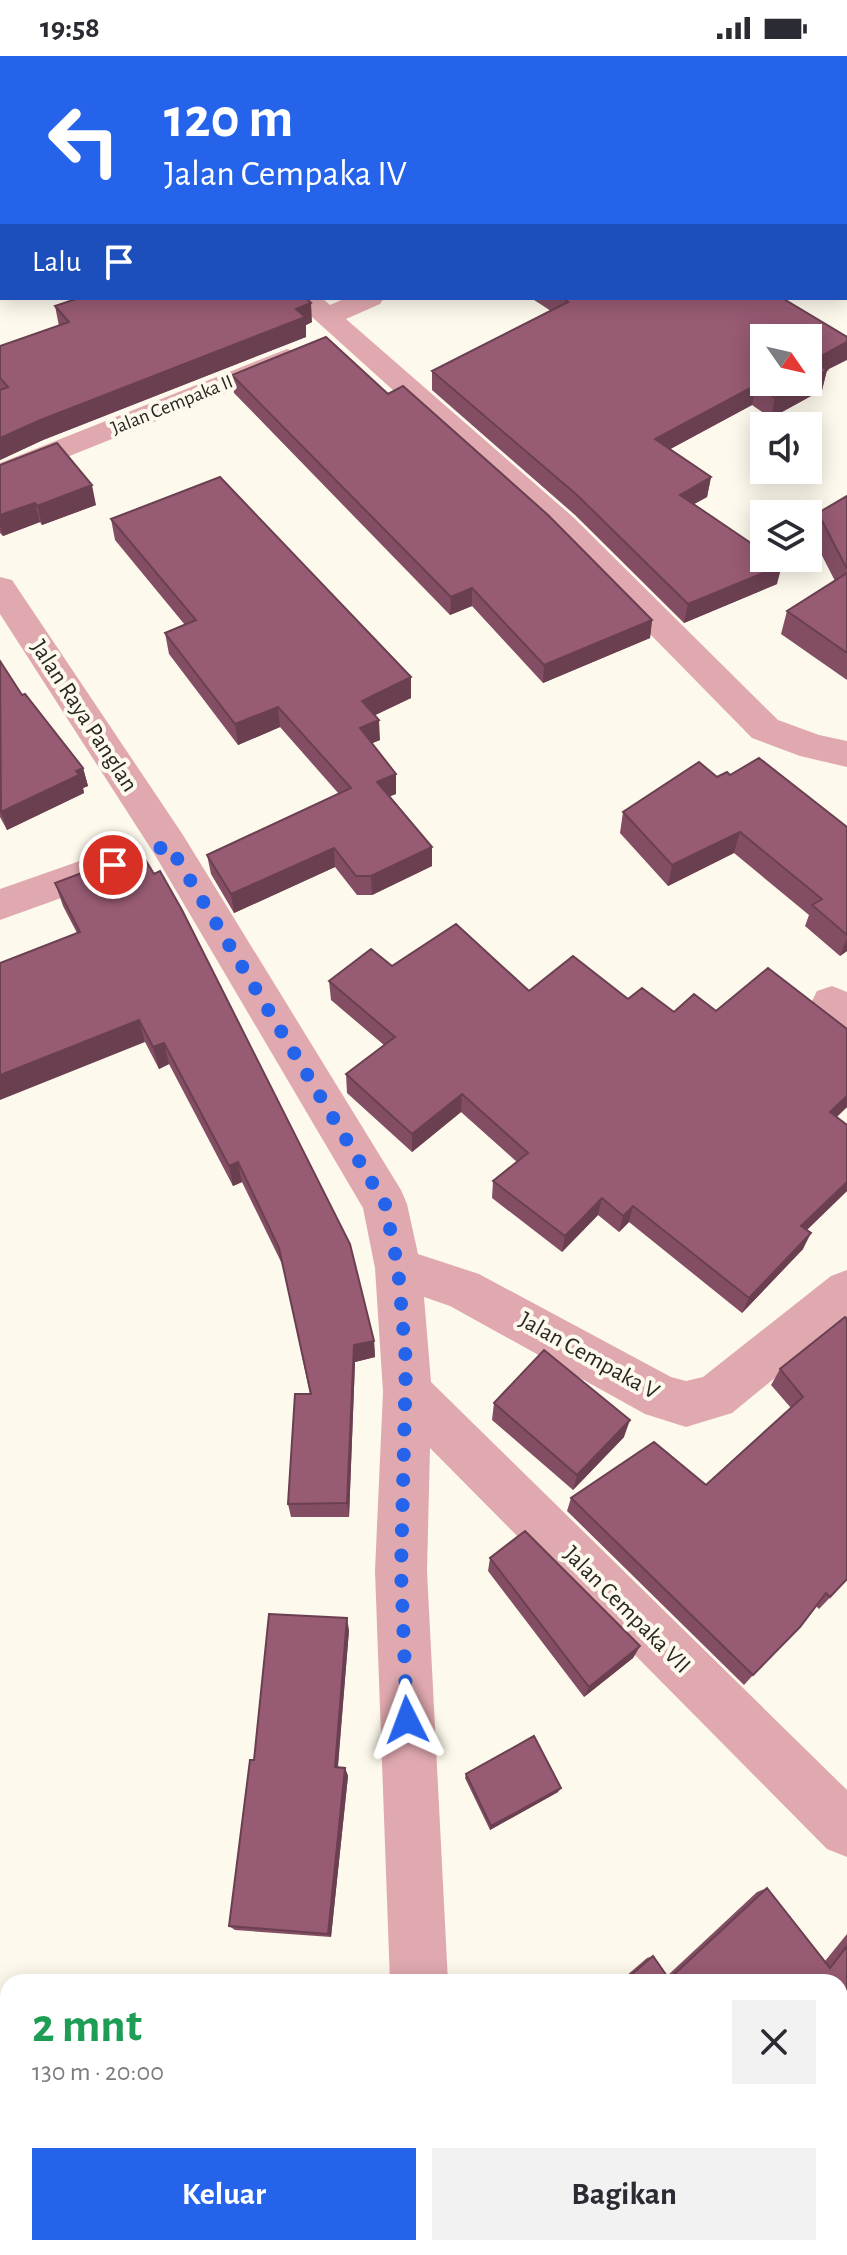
<!DOCTYPE html>
<html lang="id">
<meta charset="utf-8">
<style>
:root{--surface:#fff;--page:#f2f2f3;--text:#2b2b33;--muted:#7c7c81;--accent:#2563eb}
body{margin:0;font-family:"Alegreya Sans",sans-serif;background:var(--page);color:var(--text);height:100vh;display:flex;flex-direction:column;font-size:30px;white-space:nowrap}
*{box-sizing:border-box;margin:0}
p{font-size:26px;color:var(--muted)}
.icon{flex:none;width:44px;height:44px;fill:none;stroke:currentColor;stroke-width:2;stroke-linecap:round;stroke-linejoin:round}
.map{position:relative;flex:1;overflow:hidden}
.side{position:absolute;left:0px;top:1918px;width:848px;height:282px;display:flex;flex-direction:column;background:var(--surface);border-radius:24px 24px 0 0;box-shadow:0 4px 20px #0003}
.side>*{flex:none}
.hud{position:absolute;left:0px;top:0px;width:848px;height:244px;box-shadow:0 4px 20px #0003;background:#2563eb;color:#fff;overflow:hidden}
.needle{width:52px;rotate:124deg}
.fabs{position:absolute;left:750px;top:268px;display:grid;gap:16px}
.fabs a{display:grid;place-items:center;width:72px;height:72px;border-radius:0px;background:var(--surface);box-shadow:0 4px 20px #0003;font-size:40px}
.pin{position:absolute;display:grid;place-items:center;width:68px;height:68px;color:#fff;margin:-34px;border:4px solid #fff;border-radius:50%;box-shadow:0 2px 8px #0007}
.me{position:absolute;width:88px;margin:-44px;rotate:357deg;stroke-linejoin:round;filter:drop-shadow(0 0 6px #0008)}
.turn{display:flex;align-items:center;gap:28px;height:168px;padding:0 32px;font-size:36px}
.turn .icon{width:104px;height:104px;stroke-width:2.5}
.turn b{display:block;font-size:56px;line-height:68px}
.then{display:flex;align-items:center;height:76px;padding:0 32px;background:#0003;gap:16px;font-size:30px}
.round{display:grid;place-items:center;flex:none;width:84px;height:84px;border-radius:0px;background:var(--page)}
.summary{display:flex;align-items:center;justify-content:space-between;height:136px;padding:0 32px}
h1{font-size:48px;font-weight:600;line-height:60px;color:#1e9e55}
.action{display:flex;gap:16px;margin-top:auto;padding:16px 32px}
.action a{flex:1;height:92px;border-radius:0px;background:var(--accent);color:#fff;font-size:32px;font-weight:600;line-height:92px;text-align:center}
.action a+a{background:var(--page);color:var(--text)}
.status{display:flex;justify-content:space-between;align-items:center;height:56px;padding:0 40px;background:var(--surface);direction:ltr}
.status svg{height:22px;fill:currentColor}
.map>svg:first-child{display:block}
.lines{fill:none;stroke-linecap:round;stroke-linejoin:round}
.stream{fill:#5fb4c5;fill-rule:evenodd}
.minor{fill:#e0a9af;fill-rule:evenodd}
.wall{fill:#834e64}
.shaded-wall{fill:#6a4051}
.building{fill:#985b74;stroke:#6a4051;stroke-width:2}
.route{stroke:#2563eb;stroke-width:14;stroke-dasharray:0 25.2}
.labels{text-anchor:middle;dominant-baseline:central;stroke-width:8;stroke-linejoin:round;paint-order:stroke}
.far-street-label{font-size:20px;fill:#282722;stroke:#fdf9ec}
.street-label{font-size:24px;fill:#282722;stroke:#fdf9ec}
</style>
<div class="status"><b>19:58</b><svg viewBox="0 0 49 12"><path d="M0 12V9h3v3zM5 12V6h3v6zM10 12V3h3v9zM15 12V0h3v12zM26 1h20v11H26zM47 4h2v5h-2z"/></svg></div>
<div class="map">
<svg width="847" height="2199" viewBox="0 0 847 2199">
<rect width="100%" height="100%" fill="#fdf9ec"/>
<g class="lines">
<path class="stream" d="M836,0H847V3L837,2Z"/>
<path class="minor" d="M0,134H2L0,151Z
M291,242H322L330,249L346,242H384L380,248L346,263L573,461L778,664L819,679L847,685V711L800,700L752,682L549,475Z
M287,293L298,296L302,302L298,308L0,428V407Z
M0,521L12,524L183,779L401,1134L407,1148L418,1198L479,1218L671,1321L686,1325L703,1321L831,1220L847,1214V1263L732,1357L686,1371L645,1358L450,1250L424,1241L431,1326L847,1734V1801L827,1793L430,1392L427,1515L448,1926H390L375,1515L383,1336L375,1212L363,1152L155,799L0,558Z
M114,793L128,798L133,808L128,818L0,864V833Z
M832,930L847,936V977C830,971 820,963 811,947L817,935Z
M76,2192H155L152,2199H73Z
M424,2192H488L490,2199H426Z"/>
</g>
<path class="wall" d="M84,0H180L182,2H86Z
M531,242H782L827,314L822,334L771,362L752,349L670,393L711,421L707,441L694,448L777,528L684,567L575,459L432,334V315L551,255Z
M55,250L312,266L306,269V281L43,384L0,404V290L59,270Z
M232,319L388,338L652,564L650,582L543,627L472,550L450,559L234,337Z
M0,409L96,449L42,469L40,466L3,480L0,477Z
M847,440V624L781,578L787,555L835,525L812,480L818,457Z
M111,463L411,621V642L375,659L380,684L372,687L396,718V738L390,740L432,791V810L372,839H357L335,811L234,857L211,818L207,799L339,738L280,671L238,689L169,598L165,577L185,569L115,484Z
M0,605L22,639L83,712L88,730L83,732L84,737L7,774L0,761Z
M730,719L847,771V895L840,900L805,870L809,859L734,797L668,830L620,777L623,756L717,721Z
M55,827L374,1285L375,1301L355,1306L349,1461H291L288,1448L310,1338L283,1210L242,1126L233,1130L169,1008L159,1013L145,986L77,877L63,850Z
M392,910L529,935L628,943L674,956L847,1051L837,1061L847,1069V1135L807,1174L803,1193L742,1257L629,1166L619,1176L598,1159L562,1196L492,1142L493,1125L517,1106L461,1056L412,1096L347,1037L346,1018L384,989L331,944L329,925Z
M845,1261L847,1524L819,1553L816,1550L744,1629L567,1455L571,1442L706,1429L791,1352L771,1329L780,1313Z
M494,1347L624,1381L573,1434L492,1364Z
M490,1502L640,1590L633,1602L584,1641L488,1515Z
M349,1574L338,1711L345,1712L348,1720L331,1881L235,1874L229,1870L254,1704Z
M466,1718L558,1736L490,1774L465,1722Z
M767,1832L825,1905L847,1878V2199H637L633,2192H840V2058L846,2053L840,2047V1926H619L647,1902L653,1900L667,1920L757,1836Z"/>
<path class="shaded-wall" d="M2,106V127L0,128V107Z
M311,247L312,266L306,269V281L43,384L0,404V382Z
M847,286V304L827,314L822,334L771,362L775,342L805,326H808L812,305Z
M756,329L752,349L652,403L655,383Z
M711,421L707,441L676,458L680,439Z
M92,429L96,449L42,469L37,450Z
M35,447L40,466L3,480L0,470V459Z
M782,509L777,528L684,567L688,548Z
M472,532V550L450,559L451,541Z
M652,564L650,582L543,627L544,609Z
M411,621V642L363,665L362,645Z
M278,651L280,671L238,689L235,668Z
M379,664L380,684L361,692L360,672Z
M83,712L88,730L83,732L84,737L7,774L1,756Z
M396,718V738L378,745L377,726Z
M740,776L734,797L668,830L672,809Z
M432,791V810L372,839L371,820Z
M334,792L335,811L234,857L231,838Z
M847,882V895L840,900Z
M139,964L145,986L0,1044V1019Z
M164,987L169,1008L159,1013L153,991Z
M462,1038L461,1056L412,1096V1078Z
M847,1040V1051L822,1073L830,1056Z
M238,1106L242,1126L233,1130L229,1110Z
M847,1126V1135L794,1186L801,1170Z
M602,1142L598,1159L562,1196L565,1180Z
M633,1150L629,1166L619,1176L623,1160Z
M811,1177L803,1193L742,1257L749,1242Z
M374,1285L375,1301L355,1306L349,1461L347,1447L354,1289Z
M630,1364L624,1381L573,1434L577,1419Z
M347,1562L349,1574L337,1719L335,1711Z
M640,1590L633,1602L584,1641L589,1631Z
M345,1712L348,1720L331,1881L328,1878Z
M561,1732L558,1736L490,1774L491,1770Z"/>
<path class="building" d="M103,0H180L182,2H106Z
M0,33L2,35V106L0,107Z
M79,242H306L311,247L296,253L305,261L38,365L0,382V334L8,331L0,322V290L69,266L55,250Z
M563,242H782L847,281V286L812,305L827,314L808,324V282H764V326H805L775,342L756,329L655,383L711,421L680,439L764,496V502H772L782,509L688,548L577,439L432,315L568,246Z
M326,281L388,338L403,330L548,459L652,564L544,609L472,532L451,541L232,319Z
M57,387L92,429L37,450L35,447L0,459V409Z
M220,421L411,621L362,645L379,664L360,672L396,718L377,726L432,791L371,820H356L334,792L231,838L207,799L351,732L278,651L235,668L165,577L196,564L111,463Z
M847,440V513L818,457Z
M847,517V597L787,555Z
M0,605L22,639L25,638L83,712L76,715L79,719L1,756Z
M759,702L847,771V879L812,849L822,843L740,776L672,809L623,756L699,706L717,721L727,716L730,719Z
M140,795L154,818L160,815L182,854L350,1188L374,1285L354,1289L347,1447L288,1448L295,1338H311L279,1192L238,1106L229,1110L164,987L153,991L139,964L0,1019V907L80,876L55,827Z
M456,868L529,935L573,900L628,943L642,932L674,956L694,938L716,955L768,912L847,973V1040L830,1056L847,1069V1126L801,1170L811,1177L749,1242L633,1150L623,1160L602,1142L565,1180L493,1125L528,1097L462,1038L412,1078L346,1018L395,981L329,925L371,893L392,910Z
M845,1261L847,1263V1523L830,1541L826,1537L800,1571L753,1619L571,1442L654,1386L706,1429L803,1341L780,1313Z
M544,1294L630,1364L577,1419L494,1347Z
M525,1475L640,1590L589,1631L490,1502Z
M269,1558L347,1562L335,1711L345,1712L328,1878L229,1870L250,1704H254Z
M534,1680L561,1732L491,1770L466,1718Z
M767,1832L830,1912L847,1890V2042L840,2035V1926H623L653,1900L669,1923Z
M847,2066V2199H640L636,2192H840V2072Z"/>
<g class="lines">
<path class="route" d="M113,809L169,789L385,1148L398,1212L406,1306L401,1515L407,1664"/>
</g>
<g class="labels">
<g class="far-street-label">
<text transform="translate(172 349) rotate(-22)">Jalan Cempaka II</text>
</g>
<g class="street-label">
<text transform="translate(84 660) rotate(57)">Jalan Raya Panglan</text>
<text transform="translate(589 1300) rotate(29)">Jalan Cempaka V</text>
<text transform="translate(627 1554) rotate(45)">Jalan Cempaka VII</text>
</g>
</g>
</svg>
<div class="fabs">
<a><svg class="needle" viewBox="-14 -14 28 28"><path d="M0-13l5 13h-10z" fill="#e53935"/><path d="M0 13l5-13h-10z" fill="#7c7c81"/></svg></a>
<a><svg class="icon" aria-label="sound" viewBox="0 0 24 24"><path d="M4 9h4l5-4v14l-5-4H4zM17 9q2 3 0 6"/></svg></a>
<a><svg class="icon" aria-label="layers" viewBox="0 0 24 24"><path d="M12 4l9 5-9 5-9-5zM3 14l9 5 9-5"/></svg></a>
</div>
<div class="pin" style="left:113px;top:809px;background:#d93025"><svg class="icon" aria-label="arrive" viewBox="0 0 24 24"><path d="M6 21V4h12l-3 4 3 4H6"/></svg></div>
<svg class="me" style="left:407px;top:1664px" viewBox="-20 -20 40 40"><path d="M0-17L14 15 0 8-14 15z" fill="#2563eb" stroke="#fff" stroke-width="4"/></svg>
<div class="hud">
<div class="turn"><svg class="icon" aria-label="left" viewBox="0 0 24 24"><path d="M17 20v-9H6M10 6l-5 5 5 5"/></svg><div><b>120 m</b>Jalan Cempaka IV</div></div>
<div class="then">Lalu<svg class="icon" aria-label="arrive" viewBox="0 0 24 24"><path d="M6 21V4h12l-3 4 3 4H6"/></svg></div>
</div>
<section class="side">
<div class="summary"><div><h1>2 mnt</h1><p>130 m · 20:00</p></div><a class="round"><svg class="icon" aria-label="close" viewBox="0 0 24 24"><path d="M6 6l12 12M18 6L6 18"/></svg></a></div>
<div class="action"><a>Keluar</a><a>Bagikan</a></div>
</section>
</div>
